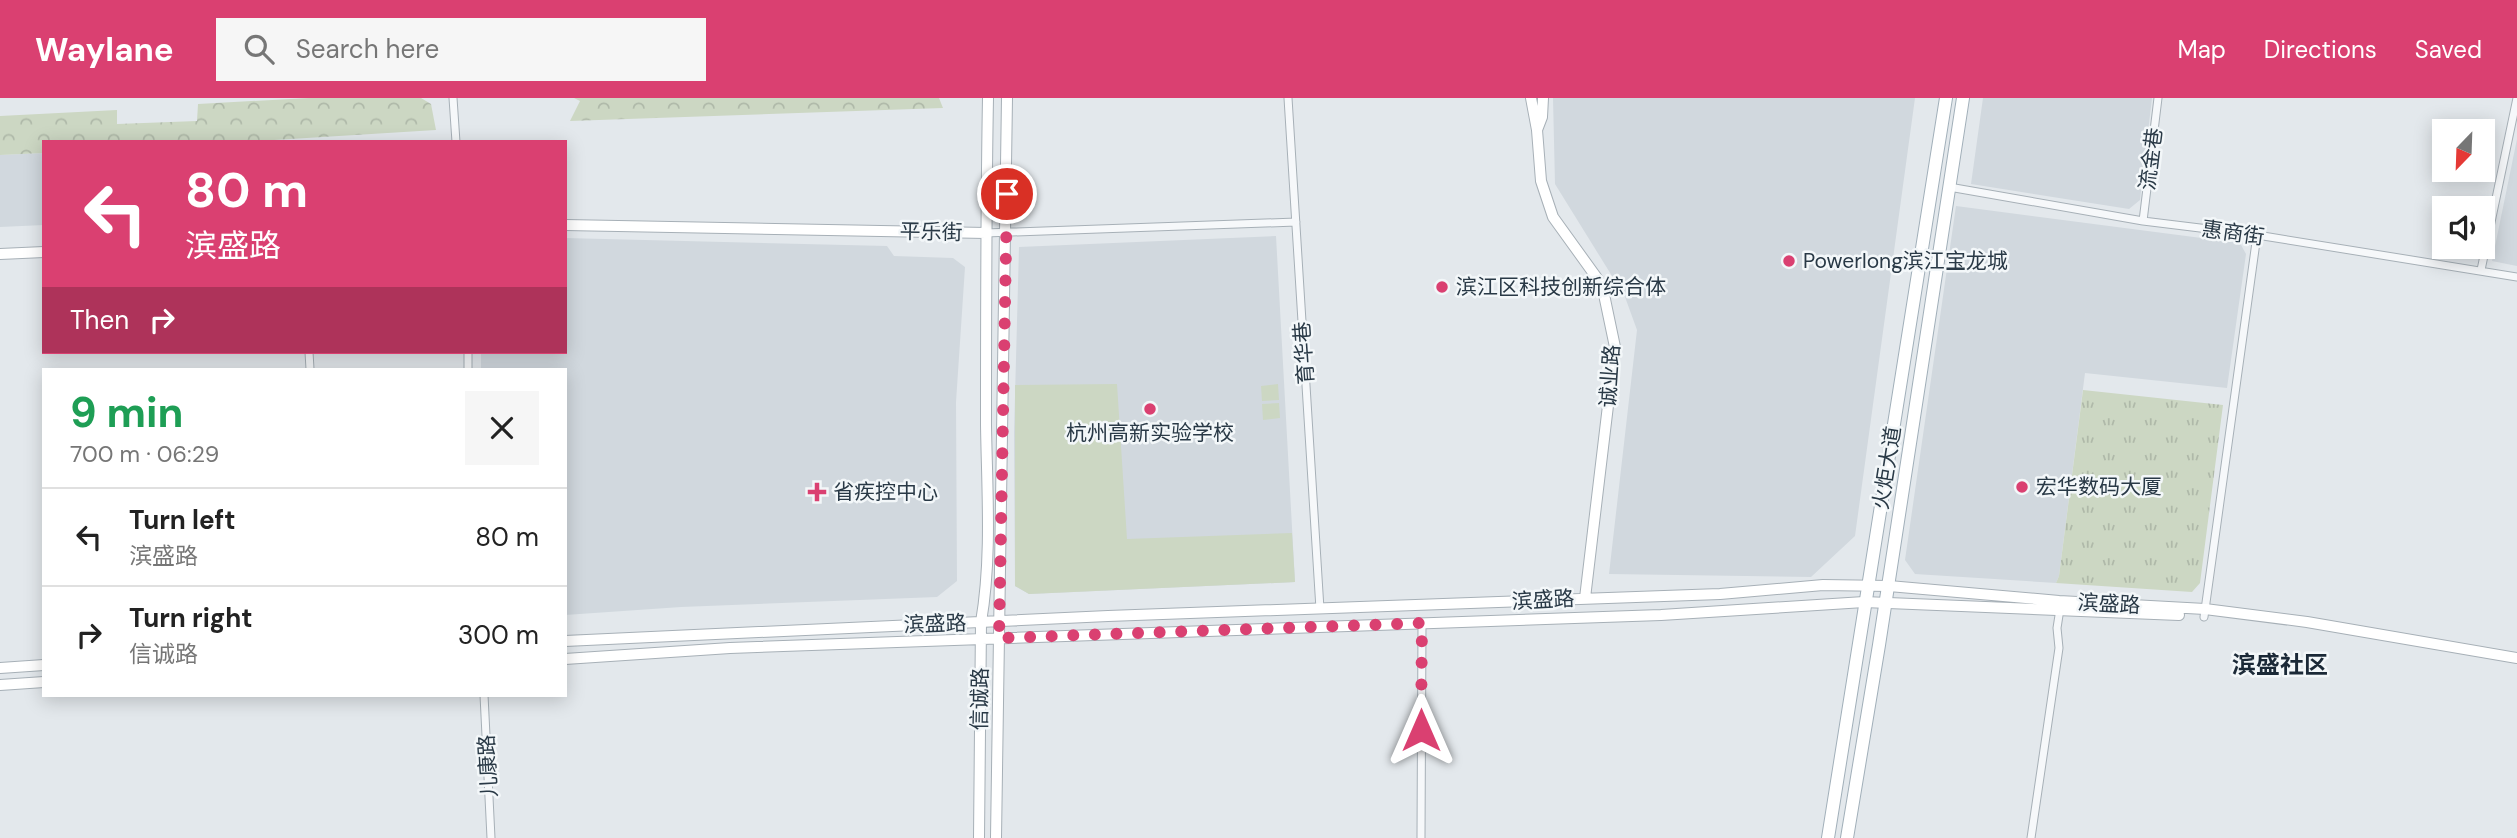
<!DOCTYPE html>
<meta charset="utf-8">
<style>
:root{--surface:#fff;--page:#f6f6f6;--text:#222;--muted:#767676;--line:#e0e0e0;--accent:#da4071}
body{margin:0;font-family:"DM Sans","Noto Sans SC",sans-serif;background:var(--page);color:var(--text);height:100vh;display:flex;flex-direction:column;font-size:26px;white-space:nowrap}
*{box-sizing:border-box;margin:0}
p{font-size:23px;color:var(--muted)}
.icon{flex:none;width:38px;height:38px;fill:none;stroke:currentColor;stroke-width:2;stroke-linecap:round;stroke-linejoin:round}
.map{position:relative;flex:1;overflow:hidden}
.sheet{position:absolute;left:42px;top:270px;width:525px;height:329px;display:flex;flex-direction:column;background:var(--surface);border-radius:0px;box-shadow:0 4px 18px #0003}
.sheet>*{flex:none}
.guide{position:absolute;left:42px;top:42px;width:525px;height:214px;border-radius:0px;box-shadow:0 4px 18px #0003;background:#da4071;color:#fff;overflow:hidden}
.needle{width:46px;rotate:203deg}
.buttons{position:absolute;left:2432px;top:21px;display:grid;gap:14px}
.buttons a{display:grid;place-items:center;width:63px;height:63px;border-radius:0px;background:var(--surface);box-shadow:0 4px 18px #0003;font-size:35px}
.pin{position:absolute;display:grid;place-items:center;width:60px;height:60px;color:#fff;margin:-30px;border:4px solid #fff;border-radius:50%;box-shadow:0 2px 7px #0007}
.me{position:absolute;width:77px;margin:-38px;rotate:0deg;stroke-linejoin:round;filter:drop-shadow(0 0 5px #0008)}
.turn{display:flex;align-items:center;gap:24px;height:147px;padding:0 28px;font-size:32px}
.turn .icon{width:91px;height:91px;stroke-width:2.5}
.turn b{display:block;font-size:49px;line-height:60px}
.then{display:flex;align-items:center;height:66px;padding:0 28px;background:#0003;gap:14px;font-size:26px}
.round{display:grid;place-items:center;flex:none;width:74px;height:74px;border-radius:0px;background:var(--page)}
.headline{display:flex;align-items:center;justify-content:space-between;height:119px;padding:0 28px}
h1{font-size:42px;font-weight:700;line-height:52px;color:#1e9e55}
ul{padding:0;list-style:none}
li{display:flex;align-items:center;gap:21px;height:98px;padding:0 28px;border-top:2px solid var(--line)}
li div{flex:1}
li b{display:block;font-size:26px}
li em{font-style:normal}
header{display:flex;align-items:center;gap:42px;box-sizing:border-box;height:98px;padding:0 35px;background:var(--accent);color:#fff}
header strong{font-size:33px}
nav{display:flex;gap:38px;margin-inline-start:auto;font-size:24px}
.search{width:490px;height:63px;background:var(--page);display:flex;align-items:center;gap:18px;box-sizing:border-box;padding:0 24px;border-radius:0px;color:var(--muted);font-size:26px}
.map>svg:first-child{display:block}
.built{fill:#d1d8de}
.grass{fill:url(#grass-tufts)}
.forest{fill:url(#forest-crowns)}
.pitch{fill:#ccd7c3}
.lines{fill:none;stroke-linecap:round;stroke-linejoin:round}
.street-casing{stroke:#a7b0b7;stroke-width:9}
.secondary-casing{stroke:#a7b0b7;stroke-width:12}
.primary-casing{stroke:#a1afb9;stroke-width:14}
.street{stroke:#f6f8fa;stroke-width:7}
.secondary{stroke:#fff;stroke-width:10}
.primary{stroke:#fff;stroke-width:12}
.route{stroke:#da4071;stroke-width:12;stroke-dasharray:0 21.6}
.poi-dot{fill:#da4071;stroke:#f3f7f9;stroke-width:2.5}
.labels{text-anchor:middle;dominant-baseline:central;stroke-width:5;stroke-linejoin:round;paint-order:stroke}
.street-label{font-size:21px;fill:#293946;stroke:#f3f7f9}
.poi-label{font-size:21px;fill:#293946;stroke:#f3f7f9;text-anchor:start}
.quarter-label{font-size:24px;font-weight:bold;fill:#1b2937;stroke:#f3f7f9}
</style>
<header>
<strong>Waylane</strong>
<div class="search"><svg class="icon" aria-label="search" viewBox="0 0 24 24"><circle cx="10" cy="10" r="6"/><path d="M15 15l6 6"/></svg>Search here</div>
<nav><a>Map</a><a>Directions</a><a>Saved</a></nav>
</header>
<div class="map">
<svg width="2517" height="740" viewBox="0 0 2517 740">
<defs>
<pattern id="grass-tufts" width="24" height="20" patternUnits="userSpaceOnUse" patternTransform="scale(1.75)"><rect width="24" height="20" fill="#ccd7c3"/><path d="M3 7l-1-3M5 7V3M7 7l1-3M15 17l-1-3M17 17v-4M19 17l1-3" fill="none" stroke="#afb9a9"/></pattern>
<pattern id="forest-crowns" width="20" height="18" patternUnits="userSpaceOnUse" patternTransform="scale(1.75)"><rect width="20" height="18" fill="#ccd7c3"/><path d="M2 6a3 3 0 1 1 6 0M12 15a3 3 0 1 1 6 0" fill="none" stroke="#afb9a9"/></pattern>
</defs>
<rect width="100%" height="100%" fill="#e3e8ec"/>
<path class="built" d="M1553,0H1915L1855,438L1811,479L1609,476L1637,232L1625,199L1555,86Z
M1983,0H2152L2140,102L2129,111L1971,86Z
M2517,41V168L2492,163Z
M44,55V127L0,129V57Z
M1956,108L2240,145L2246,156L2227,290L2085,275L2059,478L2056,485L1915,476L1905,462Z
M1276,138L1295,484L1029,496L1015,488L1014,335L1019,149Z
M565,140L887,148L894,158L953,160L965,169L956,304L957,483L937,499L681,509L565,517V271H481V254H565Z"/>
<path class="grass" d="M2083,292L2223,307L2200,485L2192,494L2056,485L2059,478Z"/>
<path class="forest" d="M309,0H421L431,6L436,32L242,44H44V55L0,57V18L117,12V26L197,23L198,6Z
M574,0H939L943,10L570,23L580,3Z"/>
<path class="pitch" d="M1117,286L1127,441L1292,435L1295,484L1029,496L1015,488V287Z
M1278,286L1279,302L1262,303L1261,288Z
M1279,305L1280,320L1263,322L1262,306Z"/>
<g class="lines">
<defs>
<path id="street" d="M453,0L456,44
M1288,0L1320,511
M1949,89L2143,123L2257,137L2517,179
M2143,123L2158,0
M986,135L1296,124
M2481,172L2517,0
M309,254L310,271
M468,254V271
M2204,519L2257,137
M484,597L491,740
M1421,740L1422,525
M2031,740L2059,550L2057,530L2060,511"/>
<path id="secondary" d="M1531,0L1537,32L1541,83L1553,119L1602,187L1615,249L1585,500
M1537,32L1542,19L1543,0
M565,127L986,135
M0,156L44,154
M565,543L1108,518L1720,496L1823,487L1889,488L2059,503L2205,511L2307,524L2517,560
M565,561L730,550L1661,517L1864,504L2179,517
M0,570L44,567
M0,587L44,584
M979,740L981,524C992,460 987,392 986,327C986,218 986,109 988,0
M996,740L1007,0"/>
<path id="primary" d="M1828,740L1946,0
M1847,740L1879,547L1963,0"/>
</defs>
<use href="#street" class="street-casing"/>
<use href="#secondary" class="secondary-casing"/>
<use href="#primary" class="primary-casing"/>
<use href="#street" class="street"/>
<use href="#secondary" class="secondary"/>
<use href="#primary" class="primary"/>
</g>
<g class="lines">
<path class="route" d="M1007,96L999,540L1422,525L1421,632"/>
</g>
<g class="poi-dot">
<circle cx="1789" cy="163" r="7"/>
<circle cx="1442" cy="189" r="7"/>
<circle cx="1150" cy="311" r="7"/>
<circle cx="2022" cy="389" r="7"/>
<path d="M813.5 383.5h7v7h7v7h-7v7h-7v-7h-7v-7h7z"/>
</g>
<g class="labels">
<g class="street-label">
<text transform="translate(2151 61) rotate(-83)">流金巷</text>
<text transform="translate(931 134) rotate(1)">平乐街</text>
<text transform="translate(2233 135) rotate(8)">惠商街</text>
<text transform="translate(1304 255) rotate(-94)">育华巷</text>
<text transform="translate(1610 278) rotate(-86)">诚业路</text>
<text transform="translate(1887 370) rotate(-81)">火炬大道</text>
<text transform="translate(1543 502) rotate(-3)">滨盛路</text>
<text transform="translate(2109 506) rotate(3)">滨盛路</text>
<text transform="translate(935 526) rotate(-2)">滨盛路</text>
<text transform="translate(980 601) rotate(-89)">信诚路</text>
<text transform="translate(488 668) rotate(-93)">儿康路</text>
</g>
<g class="poi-label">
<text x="1803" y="163">Powerlong滨江宝龙城</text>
<text x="1456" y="189">滨江区科技创新综合体</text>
<text x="1150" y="335" text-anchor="middle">杭州高新实验学校</text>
<text x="2036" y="389">宏华数码大厦</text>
<text x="833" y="394">省疾控中心</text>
</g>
<g class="quarter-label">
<text x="2280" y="566">滨盛社区</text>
</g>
</g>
</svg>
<div class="buttons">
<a><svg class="needle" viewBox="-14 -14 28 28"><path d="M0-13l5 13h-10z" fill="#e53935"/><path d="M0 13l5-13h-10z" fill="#767676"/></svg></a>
<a><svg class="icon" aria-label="sound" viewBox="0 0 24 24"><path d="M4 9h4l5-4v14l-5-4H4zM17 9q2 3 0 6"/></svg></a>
</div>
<div class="pin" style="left:1007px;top:96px;background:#d93025"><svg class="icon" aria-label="arrive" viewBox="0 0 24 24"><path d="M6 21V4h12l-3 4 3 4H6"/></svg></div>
<svg class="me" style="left:1421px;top:632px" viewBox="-20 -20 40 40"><path d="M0-17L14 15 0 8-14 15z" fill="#da4071" stroke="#fff" stroke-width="4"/></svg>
<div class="guide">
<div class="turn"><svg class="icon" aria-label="left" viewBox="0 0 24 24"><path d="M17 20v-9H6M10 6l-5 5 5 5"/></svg><div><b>80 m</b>滨盛路</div></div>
<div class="then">Then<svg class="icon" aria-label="right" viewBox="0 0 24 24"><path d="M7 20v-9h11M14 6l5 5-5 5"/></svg></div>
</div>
<section class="sheet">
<div class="headline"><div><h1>9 min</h1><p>700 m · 06:29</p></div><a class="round"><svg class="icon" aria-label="close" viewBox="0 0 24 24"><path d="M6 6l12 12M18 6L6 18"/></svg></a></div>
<ul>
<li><svg class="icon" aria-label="left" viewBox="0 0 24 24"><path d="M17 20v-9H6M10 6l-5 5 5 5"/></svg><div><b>Turn left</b><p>滨盛路</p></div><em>80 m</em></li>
<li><svg class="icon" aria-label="right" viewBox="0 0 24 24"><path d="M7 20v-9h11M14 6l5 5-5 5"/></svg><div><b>Turn right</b><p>信诚路</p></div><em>300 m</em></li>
</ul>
</section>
</div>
